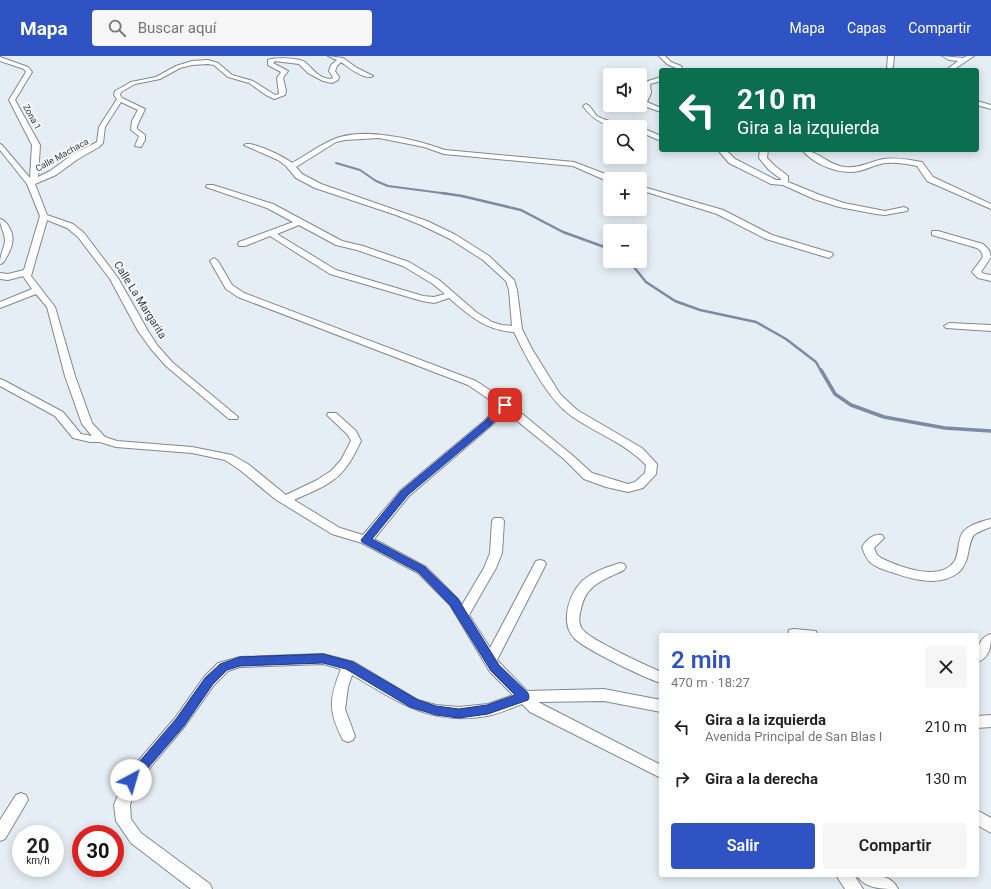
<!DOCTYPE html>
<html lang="es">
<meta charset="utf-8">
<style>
:root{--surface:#fff;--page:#f6f6f6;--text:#222;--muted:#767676;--accent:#3053c4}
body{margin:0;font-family:Roboto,sans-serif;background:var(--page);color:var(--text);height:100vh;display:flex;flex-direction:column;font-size:15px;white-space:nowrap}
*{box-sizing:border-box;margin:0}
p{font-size:13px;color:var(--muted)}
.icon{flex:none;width:22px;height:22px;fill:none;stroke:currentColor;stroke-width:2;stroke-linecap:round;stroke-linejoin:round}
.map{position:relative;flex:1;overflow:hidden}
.details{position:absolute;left:659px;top:577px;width:320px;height:244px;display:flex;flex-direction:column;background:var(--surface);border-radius:4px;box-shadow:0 2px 10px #0003}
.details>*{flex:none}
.banner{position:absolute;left:659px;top:12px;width:320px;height:84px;border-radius:4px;box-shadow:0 2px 10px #0003;background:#0b6e4f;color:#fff;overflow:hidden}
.buttons{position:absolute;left:603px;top:12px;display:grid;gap:8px}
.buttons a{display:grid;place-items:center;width:44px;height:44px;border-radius:4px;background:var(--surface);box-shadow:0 2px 10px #0003;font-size:20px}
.speed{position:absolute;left:12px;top:769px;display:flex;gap:8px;font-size:20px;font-weight:700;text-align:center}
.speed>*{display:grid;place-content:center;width:52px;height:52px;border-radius:50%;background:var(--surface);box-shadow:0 2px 10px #0003;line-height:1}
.speed small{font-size:10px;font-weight:400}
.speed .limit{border:6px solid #d22;background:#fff;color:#111}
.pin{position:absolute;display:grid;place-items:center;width:34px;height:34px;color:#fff;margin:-17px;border-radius:8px;box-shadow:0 2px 6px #0006}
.me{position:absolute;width:44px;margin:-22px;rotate:39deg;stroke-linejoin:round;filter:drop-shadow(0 0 3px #0008)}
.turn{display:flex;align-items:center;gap:14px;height:84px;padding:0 12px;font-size:18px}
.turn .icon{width:52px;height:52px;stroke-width:2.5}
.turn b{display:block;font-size:28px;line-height:34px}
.round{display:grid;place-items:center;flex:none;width:42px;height:42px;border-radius:4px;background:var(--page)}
.headline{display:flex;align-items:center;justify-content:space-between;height:68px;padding:0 12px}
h1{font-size:24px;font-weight:600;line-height:30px;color:var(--accent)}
.primary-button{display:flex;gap:8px;margin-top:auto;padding:8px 12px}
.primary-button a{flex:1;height:46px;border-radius:4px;background:var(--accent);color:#fff;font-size:16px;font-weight:600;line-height:46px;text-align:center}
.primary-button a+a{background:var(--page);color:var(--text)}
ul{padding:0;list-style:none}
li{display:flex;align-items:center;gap:12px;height:52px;padding:0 12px}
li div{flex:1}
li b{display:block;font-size:15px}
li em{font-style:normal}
header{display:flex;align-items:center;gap:24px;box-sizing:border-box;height:56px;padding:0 20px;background:var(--accent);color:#fff}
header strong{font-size:19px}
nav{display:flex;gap:22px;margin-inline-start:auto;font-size:14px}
.search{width:280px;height:36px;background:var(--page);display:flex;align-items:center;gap:10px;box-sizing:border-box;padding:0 14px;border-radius:4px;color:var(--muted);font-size:15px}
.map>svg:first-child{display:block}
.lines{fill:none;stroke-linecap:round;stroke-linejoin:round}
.stream-far2{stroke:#7b8ba3;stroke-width:2}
.stream-far1{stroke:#7b8ba3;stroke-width:2.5}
.stream{stroke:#7b8ba3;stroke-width:3.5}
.street-casing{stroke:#81888f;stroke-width:2}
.street{fill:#fff;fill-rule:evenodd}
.route{fill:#3053c4;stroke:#1f367f}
.labels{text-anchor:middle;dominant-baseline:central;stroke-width:4;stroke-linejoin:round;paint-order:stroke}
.far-street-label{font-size:9px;fill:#393d40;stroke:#f5faff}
.street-label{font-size:11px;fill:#393d40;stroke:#f5faff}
</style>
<header>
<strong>Mapa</strong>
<div class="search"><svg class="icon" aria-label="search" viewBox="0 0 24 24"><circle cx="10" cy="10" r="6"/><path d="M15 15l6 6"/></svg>Buscar aquí</div>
<nav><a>Mapa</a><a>Capas</a><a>Compartir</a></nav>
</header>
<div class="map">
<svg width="991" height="833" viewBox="0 0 991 833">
<rect width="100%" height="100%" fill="#e5edf5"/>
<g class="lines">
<path class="stream-far2" d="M336,107L360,114L376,125L388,130L449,138"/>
<path class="stream-far1" d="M442,137L462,140L521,154L563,176L610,193
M629,205L646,226L675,245L700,254L756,266L786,283L816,306L821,315"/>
<path class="stream" d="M821,314L835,338L851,349L884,361L945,372L991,375"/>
<defs>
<path id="street" d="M328,0L343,2L357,12L373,20C366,25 348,11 341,6L337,10L335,15L339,21L338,24L332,27L323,25L308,17L299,8L275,5L273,7L288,15L283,22L286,35L285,39L274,43L266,39L249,27L228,21L214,9L208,8L192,9L180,12L160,23L135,28L121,36L120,39L122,42L145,53L137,70V73L145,79V84L141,91L135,90L139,80L131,74L132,65L138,54L121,46L105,71L103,87L99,91L78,103L56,119L35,128L47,159L73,168L84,177L118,222L148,275L157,289L172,306L238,361L237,363H229L166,310L151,293L138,275L110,223L78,181L67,172L47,164L31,220L55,251L75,320L92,367L105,381L117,385L192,391L232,399L248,408L286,439L317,424L331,415L341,404L351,385L348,379L327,359L328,357H336L356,375L361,385C357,393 353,402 347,410C335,428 313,435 294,444L340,472L363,479L401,434L484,365L499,350L468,329L238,241L226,233L210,205L214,202L218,205L232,229L244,237L476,325L509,347L572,399L592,417L628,428L635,426L645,417L646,409C624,386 595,377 570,359C547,342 526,301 514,276C485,274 470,260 449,242L434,247L422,245L330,218L270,180L245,190H239L238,188L239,186L293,166L267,152L206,131L207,129H213L273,148L342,185L363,190L409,206L439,224L476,256L492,266L502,269L512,270L509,234L506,225L483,204L450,183L421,169L396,159L315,132L296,122L286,110L278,104L244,89C251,84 285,101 292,107C305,100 318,90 332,84C361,70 416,83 445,94L574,106L613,121L614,123H610V125H607L573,110L444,98L424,91L379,82L345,84L336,86L296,111L302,118L321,128L427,165L456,179L489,200L514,224L517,234L522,273L532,293L560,338L577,354L642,392L657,408L656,418L643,432L628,436L606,431L584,423L564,403L505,355L492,369L409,440L374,483L426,511L458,543L462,549L484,512L490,497L492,465L494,462H502L504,465L502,497L496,512L469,559L490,592L536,505L540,504L544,505L546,508L497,604L527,635L604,633L661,644V656L604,645L538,646L661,709V722L530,656L522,648C511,652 499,658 487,660C429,670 399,646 352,619L348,631L345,653L355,680L353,684L348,686L343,684C328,655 329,643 341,613L323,608L240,611L228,615L214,629L185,670L137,727L130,749L131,763L141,777L210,828L212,833H191L131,787L116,765L114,749L126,719L175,662L204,621L218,607L240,601L323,598L354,606L418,644L436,649L459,651L488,648L513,639L490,616L450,549L418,517L362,487L332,478L275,443L240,414L225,404L192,397L116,391L100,386H90L73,382L55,360L0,330V323L3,324L63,356L81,378L92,380L82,368L65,320L47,251L36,238L0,252V246L32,233L23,220L8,224L0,223V217L8,218L24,214L40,160L27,128L0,94V88L2,89L30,122L32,89L9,44L26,16L24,13L0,5V1L28,11L32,16L15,44L40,89L38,121L50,115L72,99L97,86L99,71L117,43L114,39L115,35L131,26L156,21L176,10L192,5L208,4L218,7L232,19L253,25L275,39L279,38L277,22L281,16L268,9V4C274,1 300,2 305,6C314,14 319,23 332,23L333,21L329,15L331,9L337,4ZM299,169L336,189L357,194L403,210L433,228L445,238L434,241L423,240L336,214L277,178Z
M659,0H665L671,6L681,10L683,14H677L676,12L667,8Z
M888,0H894L893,11L890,13L887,11Z
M942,0L963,2L967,0H974L953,14H946L958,5L949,4Z
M661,21V25L650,28L651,37L647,46L661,52V56L647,51L641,46L645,37V26Z
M977,45L991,49V53L977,49Z
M586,48C591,50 593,56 597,60C608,67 624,67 636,69L639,71C614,71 599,72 583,50Z
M640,71L661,80V85L640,76Z
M718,94H726L735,103L776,124H781V123L769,114L759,102L760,94H768L767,102L775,110L788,120V126L820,139L844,147L885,155L904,151L908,153L907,155L885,159L876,158L839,151L814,143L783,129L771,128L729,107Z
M802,94C817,94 828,109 845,111C859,113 871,105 884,103C896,101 910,104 922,106L933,121L991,148V153L927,125L917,110C907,108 896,106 886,107C876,108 868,113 859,115C839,119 815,109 802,94Z
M640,130L723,154L772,179L832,197L833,199L829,202L766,183L717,158L640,134Z
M0,163C4,164 7,167 9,171C17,184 10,196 3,207L0,208C0,198 4,193 5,185C5,177 0,171 0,163Z
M932,175H938L983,188L989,194L991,201L981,216L984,218L991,219V225L978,222L972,216L983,201L981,195L977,192L932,179Z
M949,267L991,269V275L946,272L944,270Z
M991,463V471C986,473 979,475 974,479C967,487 971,505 959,516C939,532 912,523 891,516C884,514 876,511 871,507C866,503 864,496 862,491C866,484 874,477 882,479L884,482L874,492L877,499L881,502C899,511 939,526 954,506C960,497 957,484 963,476C969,469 982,465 991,463Z
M620,507L624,508L626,511L624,514C604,524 586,528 581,553C579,561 578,566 582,573C590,584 646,609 661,616V627C645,622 584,593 574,582C559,566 570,533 586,522C595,515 610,510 620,507Z
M794,573L816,575L817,579H788L789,574Z
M991,578C991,590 990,602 977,606C977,594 978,582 991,578Z
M991,659V671L977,672V660Z
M21,737L26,739L28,744L5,783L0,785V764L16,739Z
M977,754L991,762V777L977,769Z
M836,819H854L863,833H845Z
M857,819C872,819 891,817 898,833C883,833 864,833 857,819Z"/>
</defs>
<use href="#street" class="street-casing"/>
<use href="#street" class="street"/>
</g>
<path class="route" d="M505,346L509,349L491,369L408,439L372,483L425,511L458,543L499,609L528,637L529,641L528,644L488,658L459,662L436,659L410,651L346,613L323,607L240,610L227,614L213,628L184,670L135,727L131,729L127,727L125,724L127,720L176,663L205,622L220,608L240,601L323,598L353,606L418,644L436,650L459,653L487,649L515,639L491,615L450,549L418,516L362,486L361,484L401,435L485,365L502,347Z"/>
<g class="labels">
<g class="far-street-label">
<text transform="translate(32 61) rotate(61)">Zona 1</text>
<text transform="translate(62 99) rotate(-29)">Calle Machaca</text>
</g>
<g class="street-label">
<text transform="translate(140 244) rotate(58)">Calle La Margarita</text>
</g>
</g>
</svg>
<div class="buttons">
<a><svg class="icon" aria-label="sound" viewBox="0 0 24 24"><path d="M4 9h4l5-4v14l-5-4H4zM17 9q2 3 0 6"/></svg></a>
<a><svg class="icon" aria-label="search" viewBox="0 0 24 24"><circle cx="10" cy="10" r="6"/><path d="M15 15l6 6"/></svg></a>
<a>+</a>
<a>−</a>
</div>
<div class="speed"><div>20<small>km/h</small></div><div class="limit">30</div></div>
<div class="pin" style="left:505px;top:349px;background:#d93025"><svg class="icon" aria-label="arrive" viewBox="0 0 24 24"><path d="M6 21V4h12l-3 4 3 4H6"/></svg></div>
<svg class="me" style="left:131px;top:724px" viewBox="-20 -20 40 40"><circle r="19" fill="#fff"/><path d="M0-13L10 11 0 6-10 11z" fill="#3053c4"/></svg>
<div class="banner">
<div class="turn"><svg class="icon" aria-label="left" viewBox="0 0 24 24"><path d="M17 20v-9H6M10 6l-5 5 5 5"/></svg><div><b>210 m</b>Gira a la izquierda</div></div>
</div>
<section class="details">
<div class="headline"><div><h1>2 min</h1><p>470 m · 18:27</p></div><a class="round"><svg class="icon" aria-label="close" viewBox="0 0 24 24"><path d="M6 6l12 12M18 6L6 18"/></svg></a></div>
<ul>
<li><svg class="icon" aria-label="left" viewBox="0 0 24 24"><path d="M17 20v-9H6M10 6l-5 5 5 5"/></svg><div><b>Gira a la izquierda</b><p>Avenida Principal de San Blas I</p></div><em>210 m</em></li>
<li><svg class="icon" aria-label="right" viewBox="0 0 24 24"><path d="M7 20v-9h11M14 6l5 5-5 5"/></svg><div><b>Gira a la derecha</b></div><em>130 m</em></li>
</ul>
<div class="primary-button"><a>Salir</a><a>Compartir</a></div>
</section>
</div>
